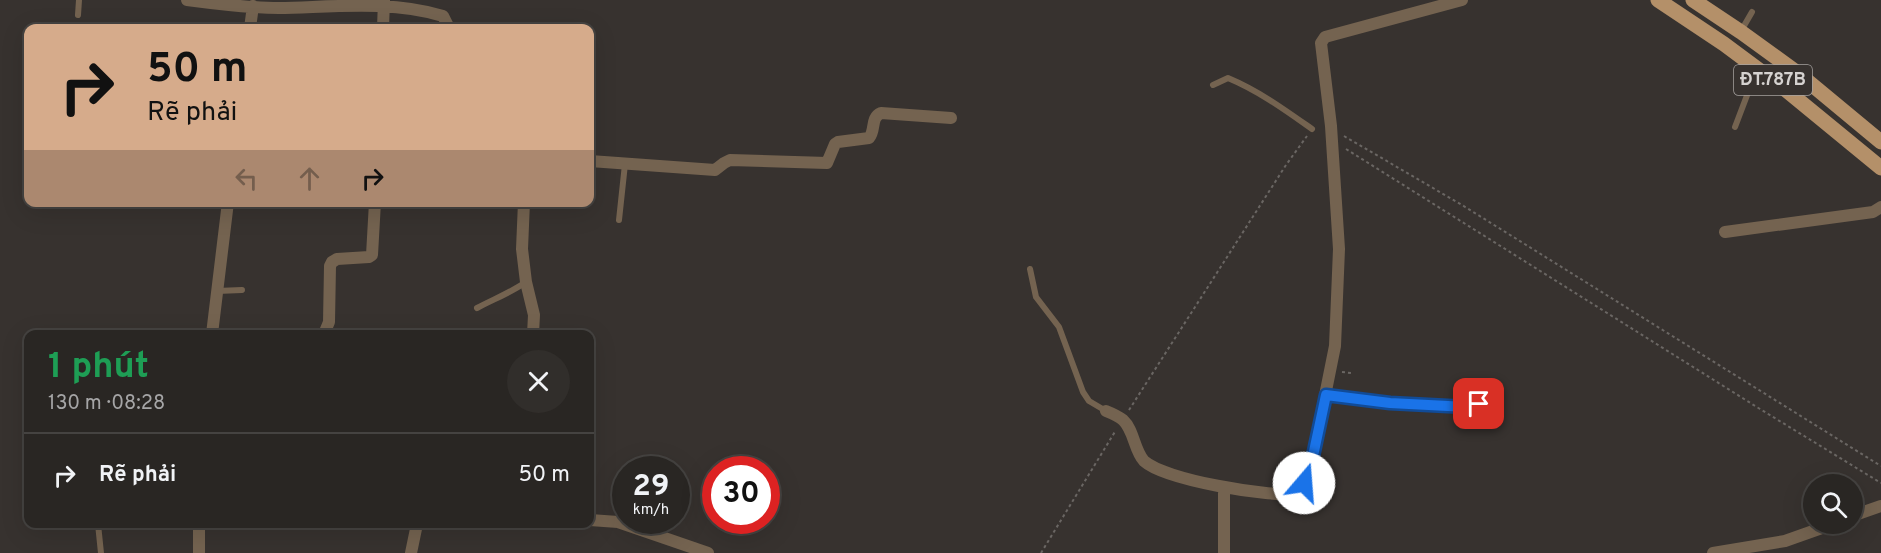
<!DOCTYPE html>
<html lang="vi">
<meta charset="utf-8">
<style>
:root{--surface:#292623;--page:#312e2b;--text:#f1f3f6;--muted:#a5a5a6;--line:#454341}
body{margin:0;font-family:Overpass,sans-serif;background:var(--page);color:var(--text);height:100vh;display:flex;flex-direction:column;font-size:22px;white-space:nowrap}
*{box-sizing:border-box;margin:0}
p{font-size:20px;color:var(--muted)}
.icon{flex:none;width:33px;height:33px;fill:none;stroke:currentColor;stroke-width:2;stroke-linecap:round;stroke-linejoin:round}
.map{position:relative;flex:1;overflow:hidden}
.sheet{position:absolute;left:24px;top:330px;width:570px;height:198px;display:flex;flex-direction:column;background:var(--surface);border-radius:12px;box-shadow:0 6px 24px #0002,0 0 0 2px var(--line)}
.sheet>*{flex:none}
.top-card{position:absolute;left:24px;top:24px;width:570px;height:183px;border-radius:12px;box-shadow:0 6px 24px #0002,0 0 0 2px var(--line);background:#d6ab8b;color:#111;overflow:hidden}
.tools{position:absolute;left:1803px;top:474px;display:grid;gap:12px}
.tools a{display:grid;place-items:center;width:60px;height:60px;border-radius:50%;background:var(--surface);box-shadow:0 6px 24px #0002,0 0 0 2px var(--line);font-size:30px}
.speed{position:absolute;left:612px;top:456px;display:flex;gap:12px;font-size:30px;font-weight:700;text-align:center}
.speed>*{display:grid;place-content:center;width:78px;height:78px;border-radius:50%;background:var(--surface);box-shadow:0 6px 24px #0002,0 0 0 2px var(--line);line-height:1}
.speed small{font-size:15px;font-weight:400}
.speed .limit{border:9px solid #d22;background:#fff;color:#111}
.pin{position:absolute;display:grid;place-items:center;width:51px;height:51px;color:#fff;margin:-26px;border-radius:12px;box-shadow:0 3px 9px #0006}
.me{position:absolute;width:66px;margin:-33px;rotate:18deg;stroke-linejoin:round;filter:drop-shadow(0 0 4px #0008)}
.turn{display:flex;align-items:center;gap:21px;height:126px;padding:0 24px;font-size:27px}
.turn .icon{width:78px;height:78px;stroke-width:2.5}
.turn b{display:block;font-size:42px;line-height:51px}
.lanes{display:flex;align-items:center;height:57px;padding:0 24px;background:#0003;justify-content:center;gap:30px;direction:ltr}
.lanes .off{opacity:.35}
.round{display:grid;place-items:center;flex:none;width:63px;height:63px;border-radius:32px;background:var(--page)}
.summary{display:flex;align-items:center;justify-content:space-between;height:102px;padding:0 24px}
h1{font-size:36px;font-weight:700;line-height:45px;color:#1e9e55}
ul{padding:0;list-style:none}
li{display:flex;align-items:center;gap:18px;height:84px;padding:0 24px;border-top:2px solid var(--line)}
li div{flex:1}
li b{display:block;font-size:22px}
li em{font-style:normal}
.map>svg:first-child{display:block}
.lines{fill:none;stroke-linecap:round;stroke-linejoin:round}
.path{stroke:#6a6663;stroke-width:2;stroke-dasharray:3 3;stroke-linecap:butt}
.lane{stroke:#746350;stroke-width:6}
.street{stroke:#746350;stroke-width:12}
.primary{stroke:#b49069;stroke-width:15}
.route-casing{stroke:#114b97;stroke-width:15}
.route{stroke:#1a73e8;stroke-width:10}
.labels{text-anchor:middle;dominant-baseline:central;stroke-width:6;stroke-linejoin:round;paint-order:stroke}
.shield{fill:#37322f;stroke:#a6a2a0;stroke-width:1.5}
.shield-label{font-size:18px;font-weight:bold;fill:#d5d2d0}
</style>
<div class="map">
<svg width="1881" height="553" viewBox="0 0 1881 553">
<rect width="100%" height="100%" fill="#37322f"/>
<g class="lines">
<path class="path" d="M1344,136L1462,205L1881,466
M1346,149L1760,409L1881,483
M1342,372L1351,373
M1129,410L1286,165L1307,136
M1041,553L1116,430"/>
<path class="lane" d="M78,15L79,0
M1741,31L1752,12
M1213,85L1228,78C1259,91 1285,110 1312,129
M1735,127L1757,69
M619,220L625,164
M1030,269L1036,297L1059,327L1083,392L1089,401L1106,411
M217,291L242,290
M477,308C494,299 510,293 526,282
M1326,395L1390,403L1467,407L1479,404
M618,522L626,492
M98,524L101,553"/>
<path class="street" d="M187,0C217,4 249,8 279,8C333,7 391,0 443,16L449,28
M250,28L253,6
M383,28L384,0
M590,161L715,170L724,163L730,160L827,163L835,144L838,142L869,138C876,130 870,118 881,113L951,118
M524,202L522,249L526,282L534,315L533,334
M1725,232L1873,212L1881,207
M212,334L228,202
M324,334L329,322L330,266L332,262L337,259L369,257L372,255L375,202
M1106,411C1111,413 1118,416 1123,420C1134,430 1134,450 1144,461C1165,480 1268,497 1297,494L1310,470L1335,346L1339,249L1331,126L1321,43L1325,37L1462,0
M1224,487V553
M1852,516L1881,506
M590,520L618,522L708,553
M199,524V553
M411,553L417,524
M1713,553L1785,541L1833,524"/>
<path class="primary" d="M1658,0L1724,44L1786,90L1881,168
M1693,0L1741,32L1799,74L1881,142"/>
</g>
<g class="lines">
<defs>
<path id="route" d="M1304,483L1310,470L1326,395L1390,403L1467,407L1479,404"/>
</defs>
<use href="#route" class="route-casing"/>
<use href="#route" class="route"/>
</g>
<g class="labels">
<rect class="shield" x="1734" y="65" width="78" height="30" rx="4.5"/>
<g class="shield-label">
<text x="1773" y="80">ĐT.787B</text>
</g>
</g>
</svg>
<div class="tools">
<a><svg class="icon" aria-label="search" viewBox="0 0 24 24"><circle cx="10" cy="10" r="6"/><path d="M15 15l6 6"/></svg></a>
</div>
<div class="speed"><div>29<small>km/h</small></div><div class="limit">30</div></div>
<div class="pin" style="left:1479px;top:404px;background:#d93025"><svg class="icon" aria-label="arrive" viewBox="0 0 24 24"><path d="M6 21V4h12l-3 4 3 4H6"/></svg></div>
<svg class="me" style="left:1304px;top:483px" viewBox="-20 -20 40 40"><circle r="19" fill="#fff"/><path d="M0-13L10 11 0 6-10 11z" fill="#1a73e8"/></svg>
<div class="top-card">
<div class="turn"><svg class="icon" aria-label="right" viewBox="0 0 24 24"><path d="M7 20v-9h11M14 6l5 5-5 5"/></svg><div><b>50 m</b>Rẽ phải</div></div>
<div class="lanes"><svg class="icon off" aria-label="left" viewBox="0 0 24 24"><path d="M17 20v-9H6M10 6l-5 5 5 5"/></svg><svg class="icon off" aria-label="ahead" viewBox="0 0 24 24"><path d="M12 20V5M6 11l6-6 6 6"/></svg><svg class="icon" aria-label="right" viewBox="0 0 24 24"><path d="M7 20v-9h11M14 6l5 5-5 5"/></svg></div>
</div>
<section class="sheet">
<div class="summary"><div><h1>1 phút</h1><p>130 m · 08:28</p></div><a class="round"><svg class="icon" aria-label="close" viewBox="0 0 24 24"><path d="M6 6l12 12M18 6L6 18"/></svg></a></div>
<ul>
<li><svg class="icon" aria-label="right" viewBox="0 0 24 24"><path d="M7 20v-9h11M14 6l5 5-5 5"/></svg><div><b>Rẽ phải</b></div><em>50 m</em></li>
</ul>
</section>
</div>
